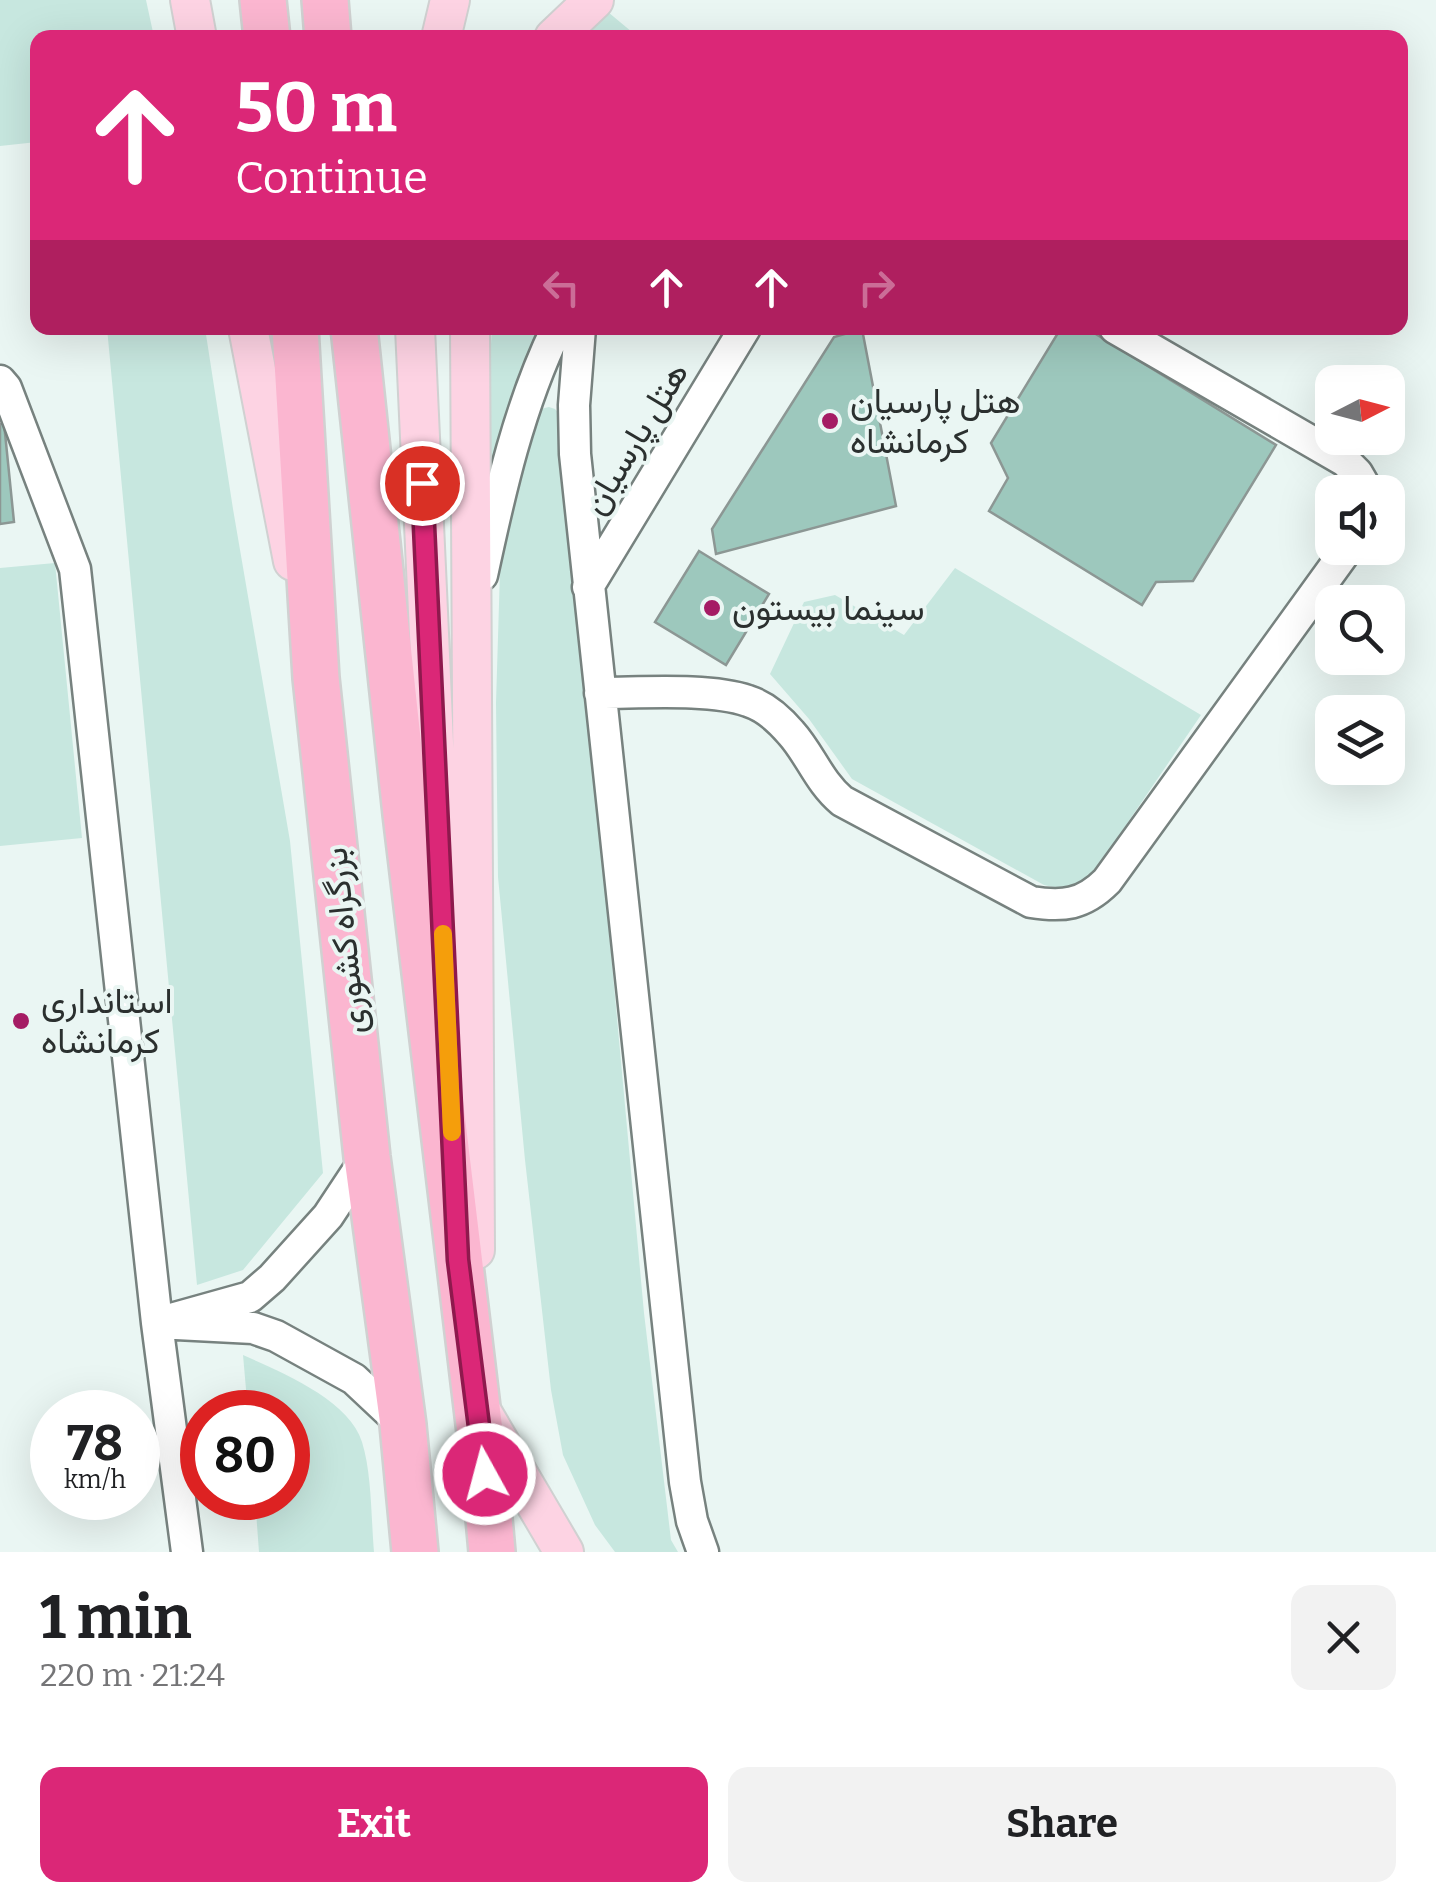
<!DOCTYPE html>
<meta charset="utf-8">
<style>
:root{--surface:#fff;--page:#f2f2f2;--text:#202124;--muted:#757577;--accent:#db2777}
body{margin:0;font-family:Bitter,Vazirmatn,serif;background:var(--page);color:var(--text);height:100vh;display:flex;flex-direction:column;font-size:38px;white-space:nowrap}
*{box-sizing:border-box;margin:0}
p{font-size:32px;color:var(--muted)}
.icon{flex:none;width:55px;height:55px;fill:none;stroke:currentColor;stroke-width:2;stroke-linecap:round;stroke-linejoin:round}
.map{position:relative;height:1552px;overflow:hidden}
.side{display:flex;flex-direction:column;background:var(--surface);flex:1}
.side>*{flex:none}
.banner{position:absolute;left:30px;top:30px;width:1378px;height:305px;border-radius:20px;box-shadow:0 10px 40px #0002;background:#db2777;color:#fff;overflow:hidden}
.needle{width:65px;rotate:84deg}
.tools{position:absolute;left:1315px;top:365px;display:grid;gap:20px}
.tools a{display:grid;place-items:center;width:90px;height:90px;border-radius:20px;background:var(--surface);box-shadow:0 10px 40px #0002;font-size:50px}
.speed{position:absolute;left:30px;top:1390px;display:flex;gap:20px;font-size:50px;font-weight:700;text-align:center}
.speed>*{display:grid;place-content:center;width:130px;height:130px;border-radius:50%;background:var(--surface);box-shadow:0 10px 40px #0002;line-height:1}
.speed small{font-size:25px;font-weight:400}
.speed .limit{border:15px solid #d22;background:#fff;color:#111}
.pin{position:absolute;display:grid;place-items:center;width:85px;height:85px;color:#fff;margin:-42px;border:5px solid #fff;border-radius:50%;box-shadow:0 2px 10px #0007}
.me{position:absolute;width:110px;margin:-55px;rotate:353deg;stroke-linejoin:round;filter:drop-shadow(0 0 8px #0008)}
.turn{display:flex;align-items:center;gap:35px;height:210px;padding:0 40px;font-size:45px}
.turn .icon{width:130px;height:130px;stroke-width:2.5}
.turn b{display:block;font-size:70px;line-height:85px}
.lanes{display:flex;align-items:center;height:95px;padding:0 40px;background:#0003;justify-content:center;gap:50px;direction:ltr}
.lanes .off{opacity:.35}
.round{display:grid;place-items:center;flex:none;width:105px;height:105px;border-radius:20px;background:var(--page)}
.overview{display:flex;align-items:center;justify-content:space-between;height:170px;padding:0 40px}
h1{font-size:60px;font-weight:700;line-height:75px}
.button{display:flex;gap:20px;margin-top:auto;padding:20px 40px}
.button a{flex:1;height:115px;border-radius:20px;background:var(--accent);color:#fff;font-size:40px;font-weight:700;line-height:115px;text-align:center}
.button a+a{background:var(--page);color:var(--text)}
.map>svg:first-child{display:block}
.green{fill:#c7e7df}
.building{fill:#9dc8bd;stroke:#8c9794;stroke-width:2.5}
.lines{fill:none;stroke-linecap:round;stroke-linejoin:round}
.minor-casing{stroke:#77827f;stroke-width:35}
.major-casing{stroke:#d0d1d1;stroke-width:42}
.highway-casing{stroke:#d0d1d1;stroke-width:50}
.minor{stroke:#fff;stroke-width:30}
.major{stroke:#fdd3e3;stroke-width:38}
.highway{stroke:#fbb6d0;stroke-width:45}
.route-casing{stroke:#8e194d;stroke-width:25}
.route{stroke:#db2777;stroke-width:18}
.slow{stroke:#f59e0b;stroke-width:18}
.poi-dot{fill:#a51c64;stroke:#eaf6f3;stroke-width:4}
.labels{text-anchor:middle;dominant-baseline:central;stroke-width:8;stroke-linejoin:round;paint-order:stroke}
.poi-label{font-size:35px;fill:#2b302f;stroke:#eaf6f3;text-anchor:start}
.street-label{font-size:35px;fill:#2b302f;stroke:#eaf6f3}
</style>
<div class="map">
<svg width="1436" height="1552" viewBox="0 0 1436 1552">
<rect width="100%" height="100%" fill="#eaf6f3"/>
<path class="green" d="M0,0H146L154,37L38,38L37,142L0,146Z
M608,12L638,37V38H581Z
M107,328H205L233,509L290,841L323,1173L243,1270L197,1285Z
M492,328H541L481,506Z
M549,407L555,409L562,417L644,1313L671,1540L678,1552H615L595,1525L563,1455L551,1390L525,1160L498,877L496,703L500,571L515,467L536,410Z
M55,563L82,838L0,846V568Z
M955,568L1201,715L1096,869C1080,885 1067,891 1044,885L852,779L809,719L770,674L804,602L835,595L904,635Z
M243,1355C280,1372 349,1399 362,1442C372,1474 371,1518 374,1552H259L255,1498H288V1412H248Z"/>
<path class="building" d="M1061,328H1086L1276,445L1193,581L1156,582L1142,605L989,511L1008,478L991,443Z
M862,329L896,506L716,554L712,529L834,337Z
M4,423L14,522L0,524V424Z
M699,551L769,594L726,665L655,622Z"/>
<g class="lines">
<defs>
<path id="minor" d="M580,328L574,405L575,454L685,1482L692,1521L703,1552
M1115,328L1345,461L1357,473L1368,492
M0,381L6,388L75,569L157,1323L187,1552
M482,575C500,491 519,406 557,328
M588,587L745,328
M600,693C642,693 710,688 748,701C764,706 780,720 791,733C810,754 819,782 842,801L1031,902C1063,907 1083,905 1107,881L1348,548
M367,1157L328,1216L272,1278L250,1297L157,1323L253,1328L276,1336L354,1379L403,1425"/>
<path id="major" d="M190,0L197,38
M441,38L450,0
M554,38L594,0
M248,328L293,561
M415,328L445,983
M470,328L475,1250
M480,1409L564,1552"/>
<path id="highway" d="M263,0L267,38
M325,0L328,38
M295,328L316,678L367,1157L403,1425L415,1552
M354,328L406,814L485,1474L492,1552"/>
</defs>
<use href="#minor" class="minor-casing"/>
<use href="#major" class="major-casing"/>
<use href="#highway" class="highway-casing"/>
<use href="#minor" class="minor"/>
<use href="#major" class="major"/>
<use href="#highway" class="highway"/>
</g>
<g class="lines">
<defs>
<path id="route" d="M422,483L458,1260L485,1474"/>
</defs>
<use href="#route" class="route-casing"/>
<use href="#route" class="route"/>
<path class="slow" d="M443,934L452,1132"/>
</g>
<g class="poi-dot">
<circle cx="830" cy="421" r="10"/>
<circle cx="712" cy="608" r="10"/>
<circle cx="21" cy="1021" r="10"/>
</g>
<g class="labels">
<g class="poi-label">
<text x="850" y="401">هتل پارسیان<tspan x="850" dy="40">کرمانشاه</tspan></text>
<text x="732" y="608">سینما بیستون</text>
<text x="41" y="1001">استانداری<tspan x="41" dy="40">کرمانشاه</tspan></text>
</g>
<g class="street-label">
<text transform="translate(635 438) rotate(-59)">هتل پارسیان</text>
<text transform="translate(344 941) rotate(-96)">بزرگراه کشوری</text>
</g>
</g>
</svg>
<div class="tools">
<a><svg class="needle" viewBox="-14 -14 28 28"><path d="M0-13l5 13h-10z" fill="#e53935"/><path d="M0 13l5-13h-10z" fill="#757577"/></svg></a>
<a><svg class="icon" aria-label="sound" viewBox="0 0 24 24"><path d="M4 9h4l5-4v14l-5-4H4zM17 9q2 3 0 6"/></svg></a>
<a><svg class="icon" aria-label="search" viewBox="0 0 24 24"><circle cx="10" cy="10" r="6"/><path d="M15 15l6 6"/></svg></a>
<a><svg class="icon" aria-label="layers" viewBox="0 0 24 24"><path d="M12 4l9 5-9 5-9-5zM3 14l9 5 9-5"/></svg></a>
</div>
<div class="speed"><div>78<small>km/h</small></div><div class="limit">80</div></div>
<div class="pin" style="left:422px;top:483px;background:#d93025"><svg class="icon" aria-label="arrive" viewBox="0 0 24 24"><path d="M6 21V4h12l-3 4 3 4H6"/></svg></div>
<svg class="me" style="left:485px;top:1474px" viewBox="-20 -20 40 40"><circle r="17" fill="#db2777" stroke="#fff" stroke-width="3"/><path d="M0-11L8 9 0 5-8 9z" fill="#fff"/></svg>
<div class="banner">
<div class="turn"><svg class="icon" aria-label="ahead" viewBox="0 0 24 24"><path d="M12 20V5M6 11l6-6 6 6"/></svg><div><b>50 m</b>Continue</div></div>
<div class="lanes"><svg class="icon off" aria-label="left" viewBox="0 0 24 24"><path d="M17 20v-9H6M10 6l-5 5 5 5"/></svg><svg class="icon" aria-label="ahead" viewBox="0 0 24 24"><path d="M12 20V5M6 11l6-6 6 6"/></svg><svg class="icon" aria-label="ahead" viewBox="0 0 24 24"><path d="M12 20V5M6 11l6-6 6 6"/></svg><svg class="icon off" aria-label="right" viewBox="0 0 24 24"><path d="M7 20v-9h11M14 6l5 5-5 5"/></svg></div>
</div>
</div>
<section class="side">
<div class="overview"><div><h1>1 min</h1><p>220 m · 21:24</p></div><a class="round"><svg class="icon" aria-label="close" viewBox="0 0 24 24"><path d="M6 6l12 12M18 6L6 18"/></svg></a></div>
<div class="button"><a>Exit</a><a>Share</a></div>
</section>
